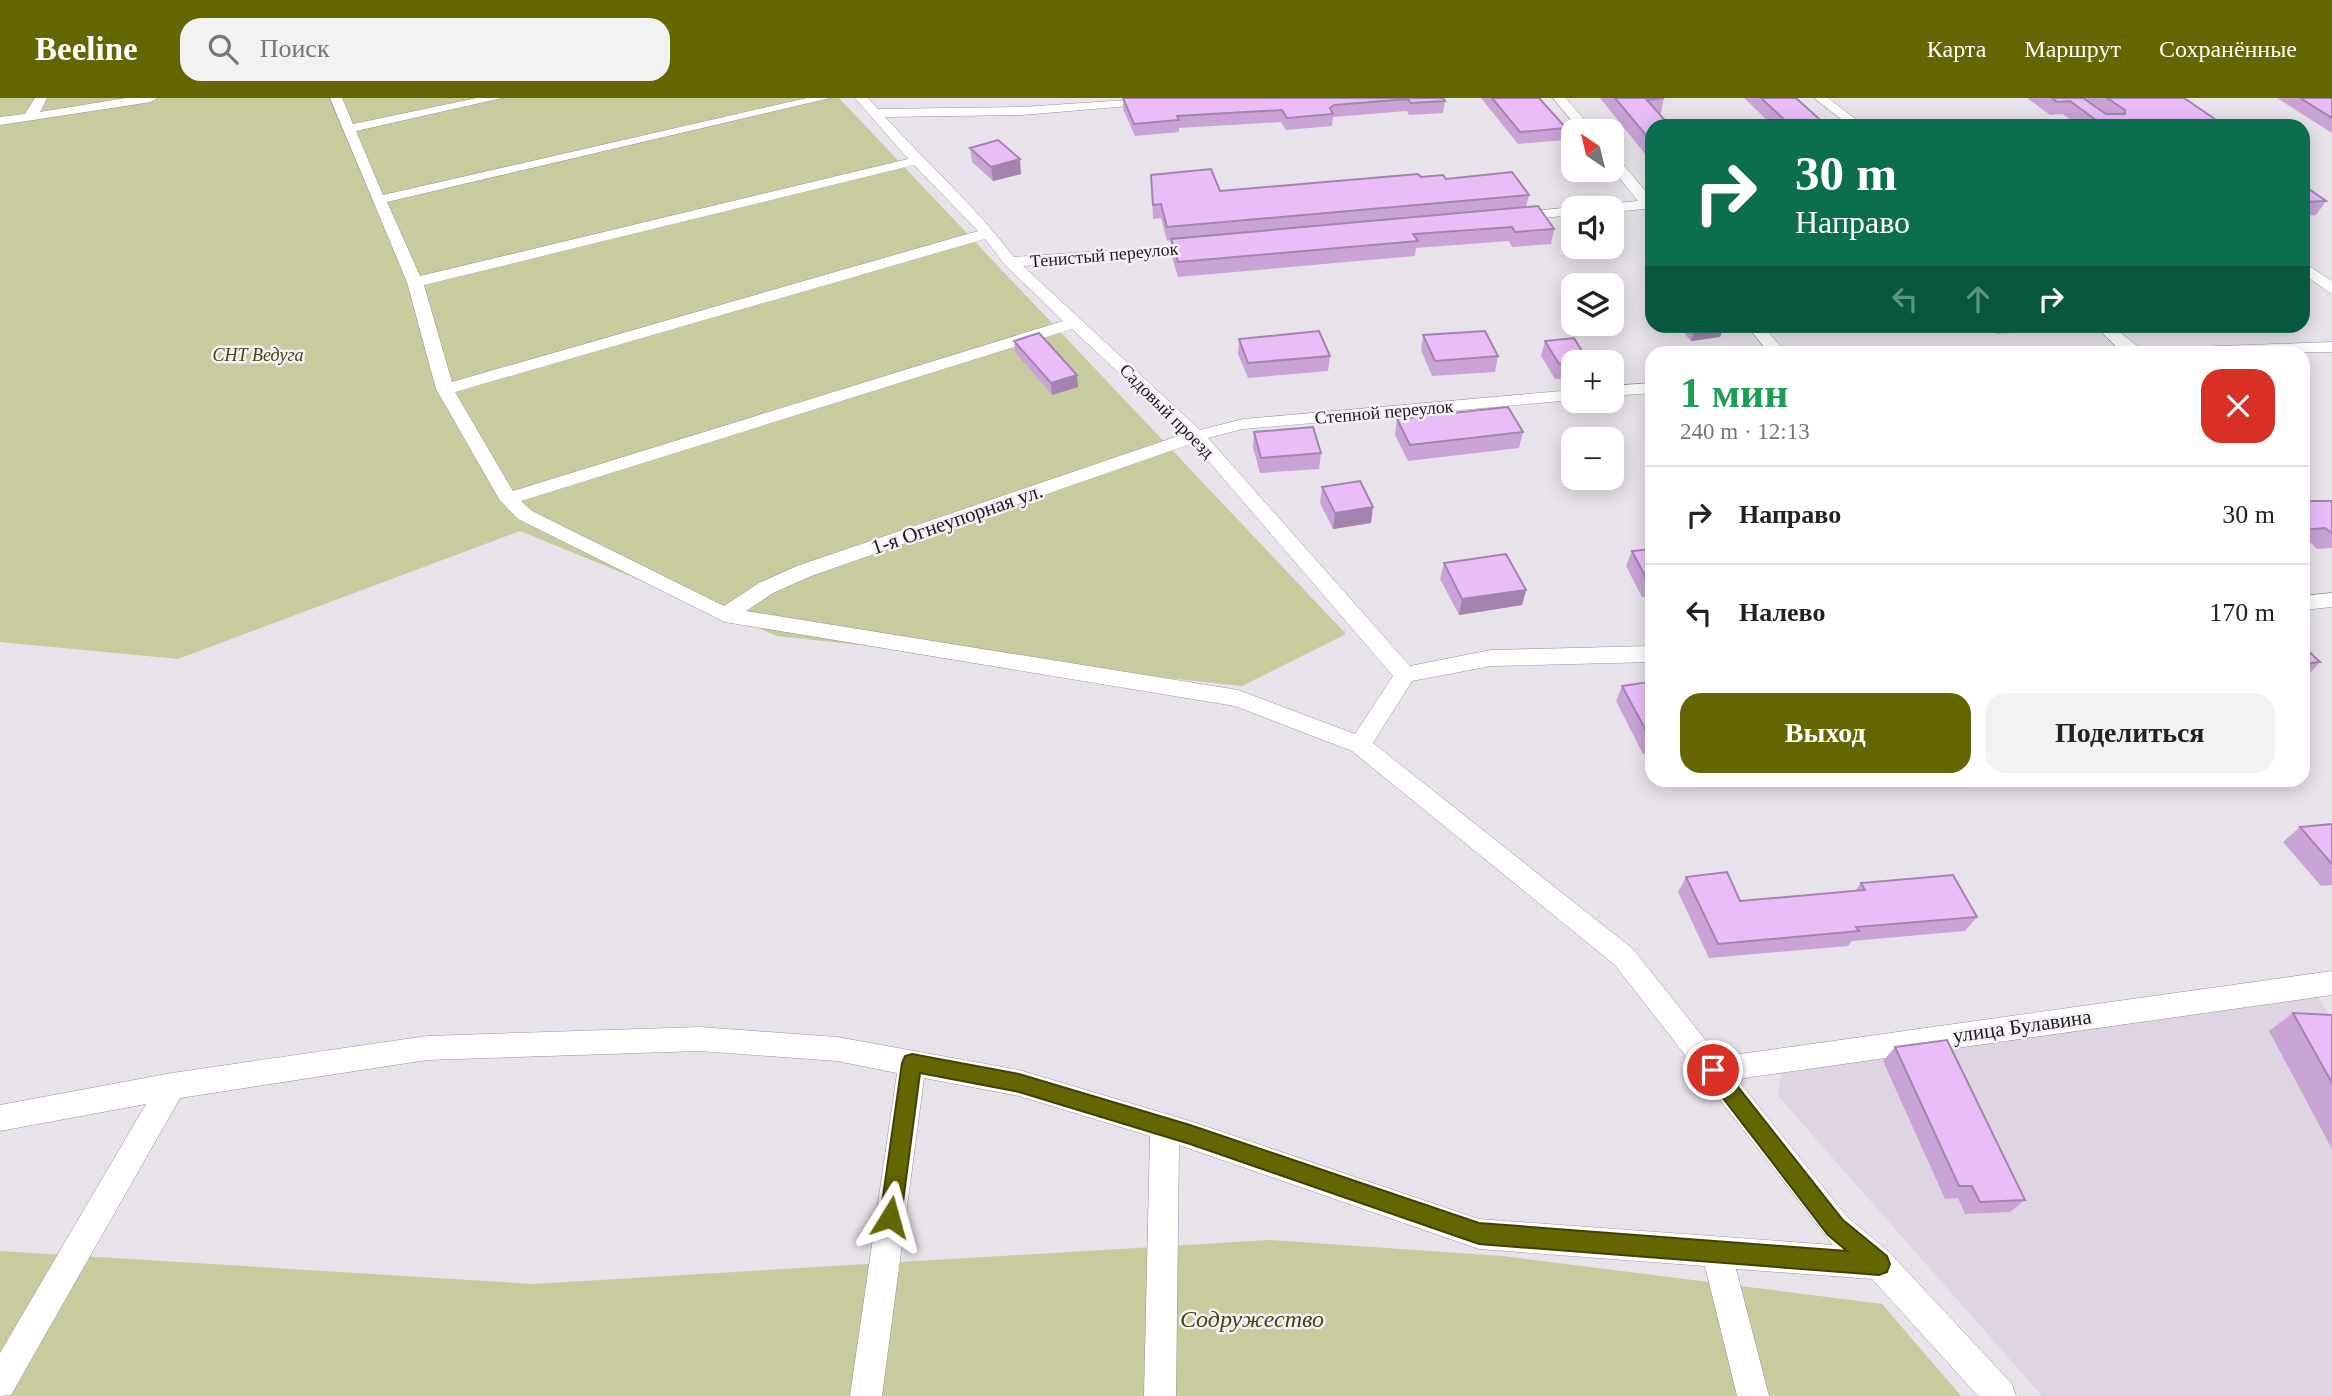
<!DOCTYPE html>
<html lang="ru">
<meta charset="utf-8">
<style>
:root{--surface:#fff;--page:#f2f2f2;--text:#222;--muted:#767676;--line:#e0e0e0;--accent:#646602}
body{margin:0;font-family:"Times New Roman",serif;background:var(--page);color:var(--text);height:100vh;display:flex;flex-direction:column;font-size:26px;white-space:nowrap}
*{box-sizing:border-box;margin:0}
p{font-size:23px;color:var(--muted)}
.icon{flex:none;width:38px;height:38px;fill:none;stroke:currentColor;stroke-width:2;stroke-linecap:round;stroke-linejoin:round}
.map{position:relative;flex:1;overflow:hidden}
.drawer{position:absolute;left:1645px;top:248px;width:665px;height:441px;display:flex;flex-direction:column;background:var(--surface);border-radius:21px;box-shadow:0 4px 18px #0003}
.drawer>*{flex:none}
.top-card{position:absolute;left:1645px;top:21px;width:665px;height:214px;border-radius:21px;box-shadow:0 4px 18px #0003;background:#0b6e4f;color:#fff;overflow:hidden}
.needle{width:46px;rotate:325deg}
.tools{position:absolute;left:1561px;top:21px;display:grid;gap:14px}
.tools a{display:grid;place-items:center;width:63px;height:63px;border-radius:14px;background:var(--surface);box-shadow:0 4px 18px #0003;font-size:35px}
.pin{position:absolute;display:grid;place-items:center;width:60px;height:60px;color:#fff;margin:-30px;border:4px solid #fff;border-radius:50%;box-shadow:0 2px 7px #0007}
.me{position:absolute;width:77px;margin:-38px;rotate:8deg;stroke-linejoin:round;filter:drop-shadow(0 0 5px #0008)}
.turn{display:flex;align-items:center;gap:24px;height:147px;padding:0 35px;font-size:32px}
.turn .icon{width:91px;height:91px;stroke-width:2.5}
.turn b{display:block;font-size:49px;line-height:60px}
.lanes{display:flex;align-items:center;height:66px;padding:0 35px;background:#0003;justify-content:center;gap:35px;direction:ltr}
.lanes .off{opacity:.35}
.round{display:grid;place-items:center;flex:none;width:74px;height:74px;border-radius:21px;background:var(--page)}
.summary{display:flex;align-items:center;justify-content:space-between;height:119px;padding:0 35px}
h1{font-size:42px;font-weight:700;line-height:52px;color:#1e9e55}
.primary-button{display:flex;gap:14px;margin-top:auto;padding:14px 35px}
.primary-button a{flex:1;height:80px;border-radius:21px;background:var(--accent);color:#fff;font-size:28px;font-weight:700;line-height:80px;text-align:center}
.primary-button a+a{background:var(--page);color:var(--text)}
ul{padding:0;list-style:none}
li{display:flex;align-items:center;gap:21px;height:98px;padding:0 35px;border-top:2px solid var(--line)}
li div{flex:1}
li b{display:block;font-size:26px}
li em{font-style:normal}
header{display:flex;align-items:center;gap:42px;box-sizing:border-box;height:98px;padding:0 35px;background:var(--accent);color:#fff}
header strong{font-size:33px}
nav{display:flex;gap:38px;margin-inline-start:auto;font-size:24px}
.search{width:490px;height:63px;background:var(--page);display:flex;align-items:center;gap:18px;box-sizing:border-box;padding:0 24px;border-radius:21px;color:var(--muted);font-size:26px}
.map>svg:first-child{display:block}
.built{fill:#dfd5e2}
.green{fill:#c7cb9e}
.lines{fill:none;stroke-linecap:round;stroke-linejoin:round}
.minor-casing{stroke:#979299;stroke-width:1}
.minor{fill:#fff;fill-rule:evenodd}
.wall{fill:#c9a3d6}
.shaded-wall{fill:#a484ae}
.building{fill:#eabdf9;stroke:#a484ae;stroke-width:2}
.route{fill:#646602;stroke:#414201;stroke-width:2}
.labels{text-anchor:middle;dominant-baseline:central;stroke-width:5;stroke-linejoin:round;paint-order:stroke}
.far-street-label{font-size:18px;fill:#1d1b1e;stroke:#f6f0f7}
.far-park-label{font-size:18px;font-style:italic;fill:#43460f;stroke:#f6f0f7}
.street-label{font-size:21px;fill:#1d1b1e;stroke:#f6f0f7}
.near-park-label{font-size:24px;font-style:italic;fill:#43460f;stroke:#f6f0f7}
</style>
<header>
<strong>Beeline</strong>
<div class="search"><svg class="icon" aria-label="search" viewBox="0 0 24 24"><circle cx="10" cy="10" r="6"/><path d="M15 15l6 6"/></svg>Поиск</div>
<nav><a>Карта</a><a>Маршрут</a><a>Сохранённые</a></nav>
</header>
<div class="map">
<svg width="2332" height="1298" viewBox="0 0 2332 1298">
<rect width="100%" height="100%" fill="#e8e3ea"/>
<path class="built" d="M2316,896L2332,920V1298H2042L1778,998L1782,965Z"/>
<path class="green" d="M0,0H839L1346,536L1242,588L777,538L520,433L178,561L0,544Z
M1269,1142L1503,1158L1882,1206L1961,1298H0V1153L533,1186Z"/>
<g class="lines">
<defs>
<path id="minor" d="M35,0H47L40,14L126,0H157L151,4L0,27V19L25,16Z
M330,0H342L353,26L477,0H502L356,33L383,97L807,0H830L387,104L420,178L908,61L855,0H868L878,11L1022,9L1158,0V5L1153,6L1022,17L885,19C927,65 975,108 1014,159L1206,146L1209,149L1201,154L1023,168L1200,332L1243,321L1573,292V302L1243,331L1208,340L1410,568L1491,552L1652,548V564L1491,568L1412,583L1373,645L1633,851L1719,959L2332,873V897L1737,981L1846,1118L1890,1155L2012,1286L2016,1298H1978L1872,1181L1736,1171L1769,1298H1737L1705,1168L1479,1151L1179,1047L1176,1298H1144L1150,1038L1019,998L924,980L882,1298H850L897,975L837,963L700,953L427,962L180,1000L11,1297L0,1298V1255L146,1006L0,1033V1007L172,975L427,938L700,929L837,939L1019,972L1190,1023L1479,1121L1833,1147L1615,867L1352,653L1235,608L725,524L518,421L499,401L436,291L407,184ZM914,67L978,133L452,284L424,187ZM985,141L1005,167L1063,223L513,393L455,294ZM1072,231L1184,336L797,468L759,485L724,508L532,413L521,403ZM1193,345L1393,578L1355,636L1238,592L746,513L773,495L811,478Z
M1553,0H1566L1594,33H1580Z
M1814,0H1828L1865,28H1850Z
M1612,58L1617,59L1652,101V114L1645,111L1612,114V110H1599L1606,106L1638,103L1612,71Z
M1573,109L1578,110H1573V117L1514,123L1507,119L1514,115Z
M2303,164L2332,183V196L2303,176Z
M1747,228H1763L1787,256H1770Z
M2095,228H2112L2141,251L2332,244V254L2124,256Z
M1652,285V295L1612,298V288Z
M2332,495V509L2303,512V498Z"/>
</defs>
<use href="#minor" class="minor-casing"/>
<use href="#minor" class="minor"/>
</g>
<path class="wall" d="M1123,0H1443L1445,3L1443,15L1409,17L1407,13L1333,19L1332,28L1286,32L1281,24L1179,30V34L1135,38L1123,11Z
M1481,0H1539L1566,30L1564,42L1518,46Z
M1600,0H1664L1661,15H1658L1652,28V56L1646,57Z
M1744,0H1796L1827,28H1773Z
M2027,0H2184L2225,28H2079L2063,16L2050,17Z
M2277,0H2332V35Z
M970,50L1021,76L993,83L972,64Z
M1151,77L1220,93L1421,79L1446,81L1529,97L1526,109L1554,131L1551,146L1512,149L1509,143L1416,150L1415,158L1178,179L1171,156V142L1167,143L1161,120L1153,121Z
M2303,87L2326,103L2316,117L2303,118Z
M1678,228H1724L1720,239L1691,243Z
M1988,228H2049L2046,233L1996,236Z
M2128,228H2169L2133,231Z
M1423,237L1498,258L1495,274L1432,278L1421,252Z
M1239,241L1330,258L1328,273L1248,280L1238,256Z
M1014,243L1078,289L1052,297L1015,254Z
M1545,243L1588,263V264H1573V280L1555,281L1541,258Z
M1397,321L1523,334L1519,350L1408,363L1395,337Z
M1254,334L1321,355L1319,371L1260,375L1253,349Z
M1322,389L1371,425L1333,431L1320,405Z
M2303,403H2332V450L2317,451L2311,445L2303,446Z
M1652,451V499H1642L1626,468L1632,453Z
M1444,465L1526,492L1522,507L1459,517L1440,481Z
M2303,548L2320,564L2305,580H2303Z
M1622,588L1652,589V655L1643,656L1616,603Z
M2332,726V787L2321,788L2283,744L2300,729Z
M1686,779L1740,803L1855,793L1861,785L1977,819L1965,833L1852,843L1848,848L1709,860L1678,794Z
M2293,915L2332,917V1051L2269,933Z
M1895,949L2025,1102L2010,1114L1965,1116L1958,1100L1945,1101L1883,963Z"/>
<path class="shaded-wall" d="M1020,61L1021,76L993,83L991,69Z
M1696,228H1724L1720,239L1691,243Z
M1077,277L1078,289L1052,297L1051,285Z
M1373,409L1371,425L1333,431L1335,415Z
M1526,492L1522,507L1459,517L1462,501Z"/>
<path class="building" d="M1123,0H1443L1445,3L1411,5L1408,1L1334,7L1330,10L1333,16L1287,20L1282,12L1177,18L1179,22L1134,26Z
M1492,0H1539L1566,30L1520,34Z
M1615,0H1664L1647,2L1670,28H1652V42H1650Z
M1761,0H1796L1827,28H1791Z
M2052,0H2083L2106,16H2125V12L2107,0H2184L2225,28H2104L2070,3L2057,4Z
M2300,0H2332V20Z
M998,42L1020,61L991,69L970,50Z
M1211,71L1220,93L1418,76L1421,79L1443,77L1446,81L1512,74L1529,97L1167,129L1161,106L1153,107L1151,77Z
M2303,87L2326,103L2303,104Z
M1538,108L1554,131L1515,134L1512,129L1413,136L1418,143L1178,164L1171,141Z
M1319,233L1330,258L1248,265L1239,241Z
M1485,233L1498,258L1435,263L1423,237Z
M1039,235L1077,277L1051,285L1014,243Z
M1574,240L1588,263L1559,266L1545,243Z
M1508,309L1523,334L1410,347L1397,321Z
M1313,329L1321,355L1261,360L1254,334Z
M1360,383L1373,409L1335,415L1322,389Z
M2303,403H2332V435L2325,430L2303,432Z
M1652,451V483L1648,484L1632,453Z
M1506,456L1526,492L1462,501L1444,465Z
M2303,548L2320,564L2303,566Z
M1649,584L1652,589V640H1650L1622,588Z
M2332,726V766L2300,729Z
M1727,774L1740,803L1865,792L1861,785L1953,777L1977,819L1856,829L1859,833L1718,846L1686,779Z
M2293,915L2332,917V985Z
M1947,942L2025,1102L1980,1104L1972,1088H1959L1895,949Z"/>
<path class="route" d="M912,956L1019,976L1190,1027L1479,1125L1847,1153L1828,1137L1706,978L1703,972L1706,966L1713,963L1720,966L1843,1122L1887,1158L1890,1166L1887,1174L1879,1177L1479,1146L1190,1046L1019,994L920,975L901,1119L898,1126L890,1129L883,1126L880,1119L902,965L905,958Z"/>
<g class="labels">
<g class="far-street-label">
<text transform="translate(1104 157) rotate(-5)">Тенистый переулок</text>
<text transform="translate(1167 313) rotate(45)">Садовый проезд</text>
<text transform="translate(1384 314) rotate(-5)">Степной переулок</text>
</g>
<g class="far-park-label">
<text x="258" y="257">СНТ Ведуга</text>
</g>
<g class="street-label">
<text transform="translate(957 421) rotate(-19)">1-я Огнеупорная ул.</text>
<text transform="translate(2022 928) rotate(-8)">улица Булавина</text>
</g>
<g class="near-park-label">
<text x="1252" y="1221">Содружество</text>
</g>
</g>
</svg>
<div class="tools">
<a><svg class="needle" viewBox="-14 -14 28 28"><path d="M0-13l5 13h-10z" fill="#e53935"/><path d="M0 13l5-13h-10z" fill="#767676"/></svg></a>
<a><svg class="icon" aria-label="sound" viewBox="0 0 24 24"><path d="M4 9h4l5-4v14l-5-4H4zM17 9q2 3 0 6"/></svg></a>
<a><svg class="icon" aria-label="layers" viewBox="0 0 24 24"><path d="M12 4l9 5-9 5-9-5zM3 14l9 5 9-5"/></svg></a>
<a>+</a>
<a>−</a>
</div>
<div class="pin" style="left:1713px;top:972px;background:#d93025"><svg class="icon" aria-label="arrive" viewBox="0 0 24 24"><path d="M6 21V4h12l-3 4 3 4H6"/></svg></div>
<svg class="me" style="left:890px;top:1119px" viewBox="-20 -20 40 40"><path d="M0-17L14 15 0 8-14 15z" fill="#646602" stroke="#fff" stroke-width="4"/></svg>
<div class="top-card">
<div class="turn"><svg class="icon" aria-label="right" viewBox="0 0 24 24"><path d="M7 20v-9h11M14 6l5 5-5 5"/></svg><div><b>30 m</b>Направо</div></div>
<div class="lanes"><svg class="icon off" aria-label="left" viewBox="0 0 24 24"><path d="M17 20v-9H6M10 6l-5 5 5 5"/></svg><svg class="icon off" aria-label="ahead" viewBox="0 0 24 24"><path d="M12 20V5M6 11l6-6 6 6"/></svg><svg class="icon" aria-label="right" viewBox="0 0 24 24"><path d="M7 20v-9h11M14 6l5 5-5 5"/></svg></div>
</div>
<section class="drawer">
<div class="summary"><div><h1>1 мин</h1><p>240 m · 12:13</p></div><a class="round" style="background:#d93025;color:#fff"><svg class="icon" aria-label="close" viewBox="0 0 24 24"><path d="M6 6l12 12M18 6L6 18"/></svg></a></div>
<ul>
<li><svg class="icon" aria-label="right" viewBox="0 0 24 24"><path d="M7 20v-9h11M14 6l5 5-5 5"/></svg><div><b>Направо</b></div><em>30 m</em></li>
<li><svg class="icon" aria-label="left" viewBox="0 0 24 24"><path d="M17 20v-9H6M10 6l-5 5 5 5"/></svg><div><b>Налево</b></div><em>170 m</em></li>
</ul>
<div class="primary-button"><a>Выход</a><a>Поделиться</a></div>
</section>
</div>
